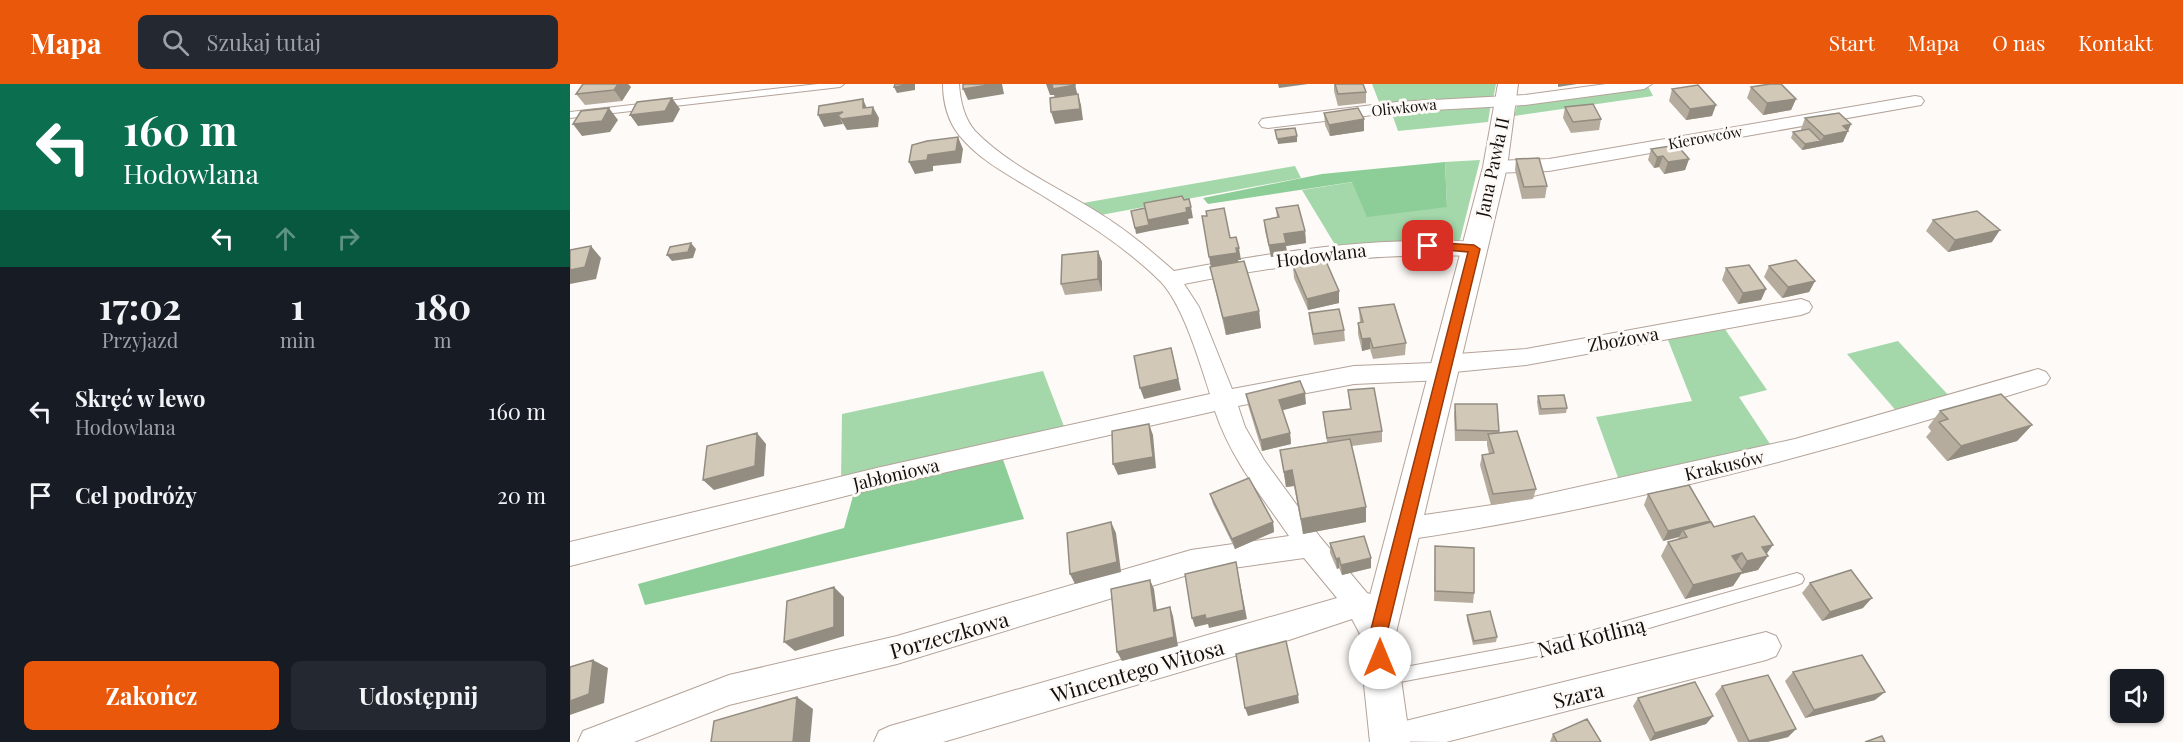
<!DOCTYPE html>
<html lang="pl">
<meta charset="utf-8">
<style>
:root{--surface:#171b24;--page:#242831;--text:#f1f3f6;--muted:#9ea1a6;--accent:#ea580c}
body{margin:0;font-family:"Playfair Display",serif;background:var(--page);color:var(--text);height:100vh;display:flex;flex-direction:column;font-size:22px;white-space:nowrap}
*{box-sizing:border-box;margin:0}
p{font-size:20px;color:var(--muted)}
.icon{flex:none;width:33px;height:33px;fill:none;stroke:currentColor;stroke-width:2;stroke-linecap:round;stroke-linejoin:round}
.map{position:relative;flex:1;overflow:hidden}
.sheet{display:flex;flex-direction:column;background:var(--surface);width:570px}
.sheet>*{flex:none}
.hud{background:#0b6e4f;color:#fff;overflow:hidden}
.buttons{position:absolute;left:1540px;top:585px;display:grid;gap:12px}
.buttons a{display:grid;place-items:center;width:54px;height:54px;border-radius:9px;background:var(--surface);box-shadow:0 2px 4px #0004;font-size:30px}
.pin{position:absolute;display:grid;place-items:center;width:51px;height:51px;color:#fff;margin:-26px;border-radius:12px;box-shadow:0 3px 9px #0006}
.me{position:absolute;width:66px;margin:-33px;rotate:0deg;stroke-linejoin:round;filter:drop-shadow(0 0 4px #0008)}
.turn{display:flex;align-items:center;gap:21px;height:126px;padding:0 24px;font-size:27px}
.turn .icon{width:78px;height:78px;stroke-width:2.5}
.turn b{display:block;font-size:42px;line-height:51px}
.lanes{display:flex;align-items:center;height:57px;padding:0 24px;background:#0003;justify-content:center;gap:30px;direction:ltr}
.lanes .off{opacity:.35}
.eta{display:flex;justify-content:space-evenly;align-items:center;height:102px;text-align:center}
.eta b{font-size:36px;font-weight:700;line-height:42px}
.cta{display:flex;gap:12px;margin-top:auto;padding:12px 24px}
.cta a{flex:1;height:69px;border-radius:9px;background:var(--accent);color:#fff;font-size:24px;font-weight:700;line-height:69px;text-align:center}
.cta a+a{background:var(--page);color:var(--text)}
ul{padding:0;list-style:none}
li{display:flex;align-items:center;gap:18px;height:84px;padding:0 24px}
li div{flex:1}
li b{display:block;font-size:22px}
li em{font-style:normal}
header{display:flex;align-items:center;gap:36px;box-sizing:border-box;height:84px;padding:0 30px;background:var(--accent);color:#fff}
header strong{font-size:28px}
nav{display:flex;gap:33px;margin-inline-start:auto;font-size:21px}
.search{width:420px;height:54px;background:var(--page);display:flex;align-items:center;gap:15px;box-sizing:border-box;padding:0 21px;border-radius:9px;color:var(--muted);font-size:22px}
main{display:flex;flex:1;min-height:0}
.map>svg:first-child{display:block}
.green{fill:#a4d8ab}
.forest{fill:#8dcd97}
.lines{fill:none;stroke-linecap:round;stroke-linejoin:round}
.service-casing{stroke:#b4a399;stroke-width:2}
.minor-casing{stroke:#b4a399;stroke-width:2}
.tertiary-casing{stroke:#b4a399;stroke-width:2}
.service{fill:#fff;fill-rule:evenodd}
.minor{fill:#fff;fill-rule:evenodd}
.tertiary{fill:#fff;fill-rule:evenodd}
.wall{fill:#b5ac9e}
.shaded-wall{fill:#938c81}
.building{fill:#d2c8b8;stroke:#938c81;stroke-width:1.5}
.route{fill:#ea580c;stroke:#983908;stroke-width:1.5}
.labels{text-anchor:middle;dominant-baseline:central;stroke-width:6;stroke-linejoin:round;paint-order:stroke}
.far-street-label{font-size:15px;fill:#15100c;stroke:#fdfaf7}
.street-label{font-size:18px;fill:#15100c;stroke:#fdfaf7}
.near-street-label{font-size:21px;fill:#15100c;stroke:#fdfaf7}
</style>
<header>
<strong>Mapa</strong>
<div class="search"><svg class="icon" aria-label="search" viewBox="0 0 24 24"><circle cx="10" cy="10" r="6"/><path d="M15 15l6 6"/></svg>Szukaj tutaj</div>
<nav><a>Start</a><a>Mapa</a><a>O nas</a><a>Kontakt</a></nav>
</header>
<main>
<section class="sheet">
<div class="hud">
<div class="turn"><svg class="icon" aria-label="left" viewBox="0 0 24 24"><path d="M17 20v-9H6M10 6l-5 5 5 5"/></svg><div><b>160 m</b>Hodowlana</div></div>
<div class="lanes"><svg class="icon" aria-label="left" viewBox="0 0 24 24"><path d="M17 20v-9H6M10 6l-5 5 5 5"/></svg><svg class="icon off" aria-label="ahead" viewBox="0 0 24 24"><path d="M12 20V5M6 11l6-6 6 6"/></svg><svg class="icon off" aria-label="right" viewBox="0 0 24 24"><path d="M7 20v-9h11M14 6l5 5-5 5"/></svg></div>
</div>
<div class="eta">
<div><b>17:02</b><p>Przyjazd</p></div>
<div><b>1</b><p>min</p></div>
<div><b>180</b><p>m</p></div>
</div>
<ul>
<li><svg class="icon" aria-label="left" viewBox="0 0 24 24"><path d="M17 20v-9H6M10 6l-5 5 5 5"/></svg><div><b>Skręć w lewo</b><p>Hodowlana</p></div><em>160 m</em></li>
<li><svg class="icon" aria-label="arrive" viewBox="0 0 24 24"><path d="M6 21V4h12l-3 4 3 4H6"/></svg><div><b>Cel podróży</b></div><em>20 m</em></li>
</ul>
<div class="cta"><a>Zakończ</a><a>Udostępnij</a></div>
</section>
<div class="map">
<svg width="1613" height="658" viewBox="0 0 1613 658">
<rect width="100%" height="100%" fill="#fdfaf7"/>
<path class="green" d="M802,0H926L923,15L811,23Z
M1078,2L1083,12L944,32L947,22L952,19Z
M921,19L918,38L828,47L821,27Z
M910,76L890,156L886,158L767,164L732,106L783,98L877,123L875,78Z
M725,82L731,94L531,131L513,119Z
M1152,241L1197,306L1169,313L1202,363L1050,399L1026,333L1122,317L1096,251Z
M1328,257L1381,314L1328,329L1277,270Z
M473,287L495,345L271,396L272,330Z"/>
<path class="forest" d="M875,78L877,123L797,133L782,98L638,120L633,114L752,90Z
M431,370L454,435L75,521L68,500L274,444L285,405Z"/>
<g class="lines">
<defs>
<path id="service" d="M248,0H274L270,3L0,34V28Z
M1227,489L1232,491L1234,495L1232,499L1227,501L1010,564L814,601L809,599L807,594L809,589L814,587L1010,550Z"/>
<path id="minor" d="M373,0H389C390,16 394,34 405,47C440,83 490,104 532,131C558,147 581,167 604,187C684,172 765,158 847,157C867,157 891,155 911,160L914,165L911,170L904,172C806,168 710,181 614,200L629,223L662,305L784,282L863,279L866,274L874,271L956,265L1231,215L1239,218L1242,223L1239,228L1231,231L956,281L884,288L881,293L873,296L784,300L668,322L675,343L694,376L750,453L797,509L813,514L817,523L811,533L821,553L817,563L807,567L797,563L782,535L719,556L373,658H304L309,647L320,642L767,514L734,474L621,490L327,580L159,621L64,658H8L13,647L159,591L327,552L621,466L719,452C692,413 660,373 645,327L311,403L0,482V458L311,383L640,310C630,279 613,221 591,198C555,162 512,136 470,110C442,93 410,77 389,51C378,37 373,18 373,0Z
M1036,0H1082L1074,5L955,21L827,28L698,44L692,43L689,39L692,35L698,34L827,18L955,11Z
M1345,12L1351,13L1354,17L1351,21L979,87L925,89L918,87L916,83L918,79L925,77L979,75Z
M1468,285L1476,288L1480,294L1476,300C1266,366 1052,424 834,456L825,453L821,445L825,437L834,434L936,419L1225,355Z
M1196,548L1206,552L1211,562L1206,572L1196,576L876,658L803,657L808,646L819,641Z"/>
<path id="tertiary" d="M928,0H948L937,83L825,553L840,658H800L789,553L913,83Z"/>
</defs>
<use href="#service" class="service-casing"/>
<use href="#minor" class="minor-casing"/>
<use href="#tertiary" class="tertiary-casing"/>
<use href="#service" class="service"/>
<use href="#minor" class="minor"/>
<use href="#tertiary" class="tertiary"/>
</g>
<path class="wall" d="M13,0H58L61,3L52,17L15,21L6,10Z
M764,0H793L796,8V19L768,22L764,7Z
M1181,3L1226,15L1221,26L1193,31L1177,14Z
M1102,5L1142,32L1116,36L1099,17Z
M995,23L1031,35L1029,46L1001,49L993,34Z
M754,29L794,47L760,52L755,41Z
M1235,34L1281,40L1273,58L1232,66L1221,54L1223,48L1232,47L1231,45Z
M1081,65L1119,75L1115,86L1094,90L1089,83L1084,84L1078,76Z
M946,75L977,102L975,114L952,115L945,86Z
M706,124L735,147L736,159L716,162L717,170L701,173L695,147L694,136L707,134Z
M1363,136L1422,158L1378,168L1356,147Z
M660,154L671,176H668V178L689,227L691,244L656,251L640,183Z
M528,167L532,178V207L495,211L491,200Z
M723,182L769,207V219L738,226L724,194Z
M1199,182L1245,197L1239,208L1212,214L1194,193Z
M1156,184L1196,205L1191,216L1168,220L1152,196Z
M789,224L836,259L835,271L803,275L800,265L792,267L788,250V239H790Z
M739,229L774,246L775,257L744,261L740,240Z
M778,306L812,347V358L782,362L796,423V438L733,450L724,402L716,403L710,366L757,358L753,328L780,325Z
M676,310L736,320L712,326L720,349L721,360L692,367L678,321Z
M968,312L997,324L996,329L969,331L967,318Z
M885,320L929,347L928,349L966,405L963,415L921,421L910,381L912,371L919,370L917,361V357H885L884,331Z
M1370,327L1462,341L1447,357L1377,377L1356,353L1361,347L1358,343Z
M640,410L703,438L704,448L665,465L643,420Z
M1078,410L1139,439L1197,470L1188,486L1171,490L1163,502L1115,515L1091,472L1098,458L1108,455L1109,453L1093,457L1074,421Z
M760,459L801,474V484L772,491L769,484L767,485L760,469Z
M865,462L904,509L903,519L864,517Z
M1240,499L1293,524L1252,537L1232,509Z
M897,531L927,553L926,558L903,561L897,536Z
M1223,588L1305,616L1235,634L1215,597Z
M1152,602L1226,645L1218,653L1197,658H1168L1145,610Z
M1068,614L1143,632L1136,640L1080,657L1063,622Z
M983,650L1031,658H980Z"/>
<path class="shaded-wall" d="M48,0H58L61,3L52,17L44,6Z
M342,0H345V6L327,9L324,3Z
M425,0H432L434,10L398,16L393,5Z
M476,0H505L508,13L486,16L484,11H480Z
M708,0H738L709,4Z
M988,0H1007L988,3Z
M508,10L511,21L513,36L485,40L481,28Z
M102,14L110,25L103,38L68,42L60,31Z
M293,15L298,27L303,23L309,34L308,43L277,46L268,31L273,40L254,43L248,31L293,24Z
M1226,15L1221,26L1193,31L1197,19Z
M1146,21L1142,32L1116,36L1120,25Z
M39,24L48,36L40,48L12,52L3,40Z
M794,35V47L760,52L759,41Z
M1281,40L1273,58L1232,66L1235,60L1251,57L1254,52L1273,42Z
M727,52V58L708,60L707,55Z
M388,53L393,65L391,79L363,82V87L345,90L339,78L358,71Z
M1093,72L1089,83L1084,84L1087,73Z
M1119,75L1115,86L1094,90L1098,78Z
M621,123L623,134L618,135L619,140L580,147L578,136Z
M579,141L580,147L566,150L565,144Z
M1430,146L1422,158L1378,168L1385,156Z
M735,147L736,159L716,162L717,170L701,173L699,161L714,150Z
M121,159L126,165L123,174L102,177L97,171Z
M21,162L31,174L26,195L0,200V186Z
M666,164H669L671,176H668Z
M528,167L532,178V207L528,195Z
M667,169L669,180L641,184L639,173Z
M1245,197L1239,208L1212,214L1218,203Z
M1196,205L1191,216L1168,220L1173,209Z
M769,207V219L738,226L737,215Z
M689,227L691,244L656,251L653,234Z
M800,254V265L792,267V255Z
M601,264L611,306L574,315L570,304Z
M735,309L736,320L710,327L709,316Z
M579,340L583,351L586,384L548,391L543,380Z
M1462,341L1447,357L1377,377L1391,362Z
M187,349L196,360L194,392L144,406L133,396Z
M720,349L721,360L692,367L691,356Z
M722,386L724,402L716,403L714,388Z
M796,423V438L733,450L731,435Z
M1140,437L1134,447L1113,446L1109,453L1093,457L1098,447Z
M541,438L546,449L551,488L505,500L500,490Z
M703,438L704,448L665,465L662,455Z
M1203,461L1195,472H1198L1188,486L1171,490L1163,502L1115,515L1123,501L1169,489L1177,477L1192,463Z
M1172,469L1162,483V472Z
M769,474V484L767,485L766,475Z
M801,474V484L772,491L771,481Z
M666,478L677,535L639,544L638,540L625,543L622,534Z
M580,496L584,505L588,536L584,527Z
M264,503L274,513V552L225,567L214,558Z
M1302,514L1293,524L1252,537L1260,528Z
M600,523L603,532L608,562L552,577L547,568Z
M23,576L38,584L34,619L0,631V617Z
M1315,608L1305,616L1235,634L1244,626Z
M728,611L729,619L678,632L675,624Z
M227,613L243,625L240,658H223Z
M1143,632L1136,640L1080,657L1085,649Z
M1226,645L1218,653L1197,658H1178L1179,657Z"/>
<path class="building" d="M13,0H48L44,6L6,10Z
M325,0H342L324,3Z
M393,0H425L393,5Z
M482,0H505V1L483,5Z
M765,0H793L796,8L768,10Z
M1200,0H1211L1226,15L1197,19L1181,3Z
M1128,1L1146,21L1120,25L1102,5Z
M508,10L510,25L481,28L480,14Z
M102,14L95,27L60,31L67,18Z
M293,15V24L303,23L302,31L271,35L268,31L273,28L248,31L249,22Z
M1023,20L1031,35L1003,38L995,23Z
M39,24L32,37L3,40L11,27Z
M788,24L794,35L759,41L754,29Z
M1269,29L1281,40L1273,42L1278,47L1254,52L1235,34Z
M725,44L727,52L707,55L705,46Z
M1239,45L1251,57L1235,60L1223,48Z
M388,53L386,67L358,71L357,76L339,78L342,61L357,57Z
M1107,61L1119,75L1098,78L1093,72L1087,73L1081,65Z
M969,74L977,102L954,103L946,75Z
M612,112L614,116L619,115L621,123L616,124L617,128L578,136L574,119Z
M728,121L735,147L714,150L716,159L699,161L694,136L709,133L706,124Z
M575,124L579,141L565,144L561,127Z
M654,124L660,154L666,153L669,164H666L667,169L639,173L632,132H637L636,127Z
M1407,127L1430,146L1385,156L1363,136Z
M121,159L118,168L97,171L100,163Z
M21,162L15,183L0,186V166Z
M528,167V195L491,200L492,171Z
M755,175L769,207L737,215L723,182Z
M1226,176L1245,197L1218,203L1199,182Z
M674,177L689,227L653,234L640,183Z
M1179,181L1196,205L1173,209L1156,184Z
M824,220L836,259L803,264L800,254L792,255L788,239L793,238L789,224Z
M769,225L774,246L743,250L739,229Z
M601,264L608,295L570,304L564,272Z
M730,297L735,309L709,316L720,349L691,356L676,310Z
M804,304L812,347L757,354L753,328L781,325L778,306Z
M1431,310L1462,341L1391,362L1369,338L1378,335L1370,327Z
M994,311L997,324L971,325L968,312Z
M885,320H927L929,347L886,346Z
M579,340L583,373L543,380L542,347Z
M947,347L966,405L923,410L912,371L924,369L918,350Z
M187,349L185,382L133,396L137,362Z
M780,355L796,423L731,435L722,386L714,388L710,366Z
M679,394L703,438L662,455L640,410Z
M1119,401L1140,437L1098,447L1078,410Z
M1184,432L1203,461L1192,463L1198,472L1177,477L1172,469L1162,472L1173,488L1123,501L1098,458L1117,453L1113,446L1141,438L1144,443Z
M541,438L547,478L500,490L497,449Z
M794,452L801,474L771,481L769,474L766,475L760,459Z
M865,462L904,464V509L865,507Z
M666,478L674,526L636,535L635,531L622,534L615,490Z
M1281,486L1302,514L1260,528L1240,499Z
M580,496L584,527L600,523L604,553L547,568L541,505Z
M264,503V543L214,558L217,517Z
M920,527L927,553L904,557L897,531Z
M716,557L728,611L675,624L666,570Z
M1292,571L1315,608L1244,626L1223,588Z
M23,576L19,610L0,617V583Z
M1198,591L1226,645L1179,657L1152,602Z
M1125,598L1143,632L1085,649L1068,614Z
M227,613L223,658H141L144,637Z
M1017,635L1031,658H987L983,650Z
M1312,652L1315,658H1295Z"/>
<path class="route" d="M858,158L904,161L910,165L816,553L818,574L816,580L810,582L804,580L799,553L898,168L854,164V159Z"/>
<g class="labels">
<g class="far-street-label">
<text transform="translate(834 23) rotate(-6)">Oliwkowa</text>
<text transform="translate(1135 53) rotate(-10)">Kierowców</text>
</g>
<g class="street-label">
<text transform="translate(922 83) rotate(-78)">Jana Pawła II</text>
<text transform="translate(751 171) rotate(-7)">Hodowlana</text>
<text transform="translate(1053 255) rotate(-10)">Zbożowa</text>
<text transform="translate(1154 381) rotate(-13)">Krakusów</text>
<text transform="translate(326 390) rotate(-13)">Jabłoniowa</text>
</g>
<g class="near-street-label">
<text transform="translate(379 550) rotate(-16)">Porzeczkowa</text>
<text transform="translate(1021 552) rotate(-14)">Nad Kotliną</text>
<text transform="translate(567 586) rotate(-16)">Wincentego Witosa</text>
<text transform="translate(1008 610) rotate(-14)">Szara</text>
</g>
</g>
</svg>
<div class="buttons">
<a><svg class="icon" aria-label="sound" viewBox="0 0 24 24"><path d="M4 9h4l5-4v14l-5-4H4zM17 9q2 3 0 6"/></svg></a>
</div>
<div class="pin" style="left:858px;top:162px;background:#d93025"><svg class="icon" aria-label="arrive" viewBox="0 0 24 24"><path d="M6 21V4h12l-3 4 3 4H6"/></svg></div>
<svg class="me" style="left:810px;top:574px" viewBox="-20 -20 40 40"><circle r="19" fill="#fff"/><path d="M0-13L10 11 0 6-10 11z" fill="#ea580c"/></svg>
</div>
</main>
